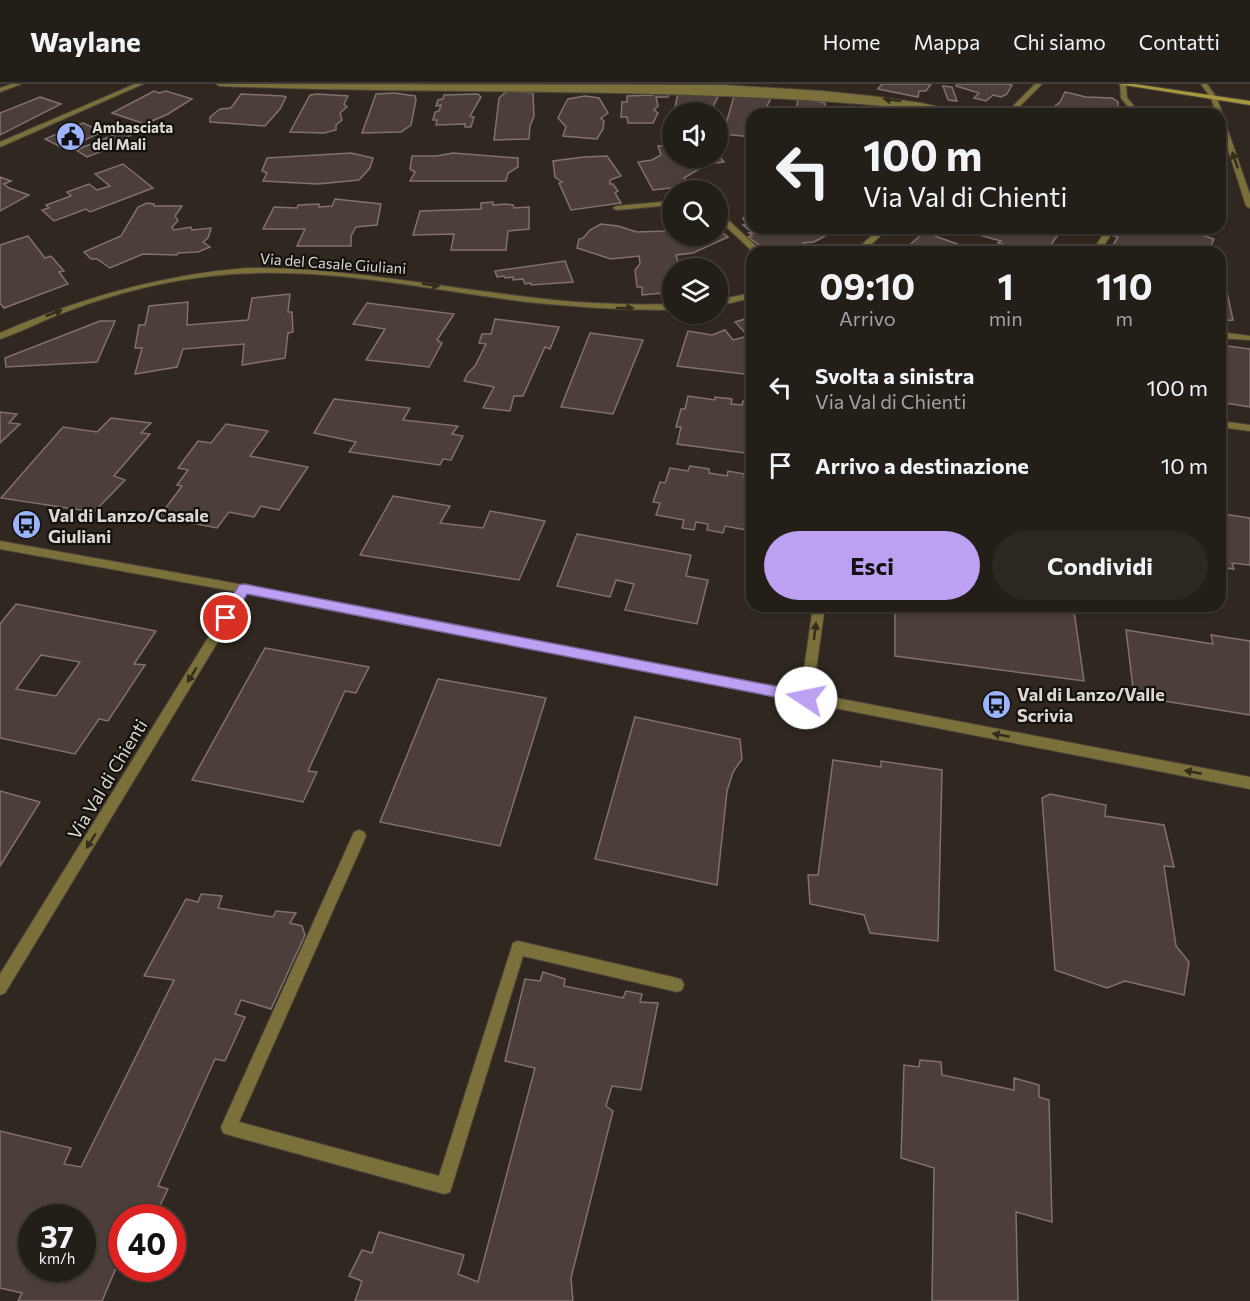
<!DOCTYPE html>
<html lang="it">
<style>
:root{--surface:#241e18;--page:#2c2721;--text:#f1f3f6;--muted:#a3a2a2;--line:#413c37;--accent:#bca0f2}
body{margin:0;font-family:Commissioner,sans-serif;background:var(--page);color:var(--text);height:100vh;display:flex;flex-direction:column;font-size:22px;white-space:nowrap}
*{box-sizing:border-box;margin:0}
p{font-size:20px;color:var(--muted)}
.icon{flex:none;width:33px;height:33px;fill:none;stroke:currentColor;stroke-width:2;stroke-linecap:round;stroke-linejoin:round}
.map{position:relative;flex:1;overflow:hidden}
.details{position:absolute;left:746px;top:162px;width:480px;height:366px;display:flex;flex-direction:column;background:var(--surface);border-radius:18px;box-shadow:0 2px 4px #0004,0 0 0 2px var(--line)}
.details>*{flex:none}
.guide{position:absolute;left:746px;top:24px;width:480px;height:126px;border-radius:18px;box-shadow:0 2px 4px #0004,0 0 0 2px var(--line);background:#241e18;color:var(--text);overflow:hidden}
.fabs{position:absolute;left:662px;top:18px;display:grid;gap:12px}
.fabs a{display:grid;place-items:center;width:66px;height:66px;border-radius:50%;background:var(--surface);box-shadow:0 2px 4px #0004,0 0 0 2px var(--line);font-size:30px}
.speed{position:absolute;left:18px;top:1120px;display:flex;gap:12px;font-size:30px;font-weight:700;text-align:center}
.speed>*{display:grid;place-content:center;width:78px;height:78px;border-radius:50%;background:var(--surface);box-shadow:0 2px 4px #0004,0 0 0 2px var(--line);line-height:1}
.speed small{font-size:15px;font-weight:400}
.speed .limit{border:9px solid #d22;background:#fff;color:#111}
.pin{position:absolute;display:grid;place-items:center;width:51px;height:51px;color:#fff;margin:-26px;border:3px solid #fff;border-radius:50%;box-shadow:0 2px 6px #0007}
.me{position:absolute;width:66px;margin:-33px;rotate:281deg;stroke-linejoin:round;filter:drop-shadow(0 0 4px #0008)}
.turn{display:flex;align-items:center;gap:21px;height:126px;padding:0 18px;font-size:27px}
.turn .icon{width:78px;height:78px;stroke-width:2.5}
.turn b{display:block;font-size:42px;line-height:51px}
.eta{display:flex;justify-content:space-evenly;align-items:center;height:102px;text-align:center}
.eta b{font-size:36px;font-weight:700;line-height:42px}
.button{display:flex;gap:12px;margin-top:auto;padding:12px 18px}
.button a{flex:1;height:69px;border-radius:36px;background:var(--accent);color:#111;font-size:24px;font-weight:700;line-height:69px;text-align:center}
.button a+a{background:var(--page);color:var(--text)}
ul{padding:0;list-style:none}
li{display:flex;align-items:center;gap:18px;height:78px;padding:0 18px}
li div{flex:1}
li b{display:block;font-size:22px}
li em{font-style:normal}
header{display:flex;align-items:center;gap:36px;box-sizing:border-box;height:84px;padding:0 30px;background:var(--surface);border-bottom:2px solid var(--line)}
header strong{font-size:28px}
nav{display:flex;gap:33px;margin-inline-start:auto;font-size:21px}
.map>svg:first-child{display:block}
.building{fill:#4c3f3b;stroke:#80716d;stroke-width:1.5;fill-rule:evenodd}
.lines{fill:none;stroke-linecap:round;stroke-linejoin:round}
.minor-casing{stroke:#4c443c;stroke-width:2}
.tertiary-casing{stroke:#4c443c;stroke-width:2}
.secondary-casing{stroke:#4c443c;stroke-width:2}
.minor{fill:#7a703a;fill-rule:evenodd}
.tertiary{fill:#7a703a;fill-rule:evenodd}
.secondary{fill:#a8983b;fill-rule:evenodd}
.oneway{fill:#332e1b}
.route{fill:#bca0f2;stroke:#7a689d;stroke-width:1.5}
.labels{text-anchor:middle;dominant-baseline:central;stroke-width:4.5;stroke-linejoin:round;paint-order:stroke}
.far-poi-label{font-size:15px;font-weight:bold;fill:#dcd7d1;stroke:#15120e;text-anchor:start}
.far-street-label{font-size:15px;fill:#dcd7d1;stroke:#15120e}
.poi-label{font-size:18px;font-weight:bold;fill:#dcd7d1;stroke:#15120e;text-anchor:start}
.street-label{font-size:18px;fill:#dcd7d1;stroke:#15120e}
</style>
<header>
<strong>Waylane</strong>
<nav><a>Home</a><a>Mappa</a><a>Chi siamo</a><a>Contatti</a></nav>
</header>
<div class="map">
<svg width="1250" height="1217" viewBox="0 0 1250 1217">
<rect width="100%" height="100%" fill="#302820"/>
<path class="building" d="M882,0H931L926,7H919L918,13L878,5Z
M957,0H1007L1012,1L1007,10L1001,13L993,11L986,17L974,14L979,9L956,2Z
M943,2L952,3L957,17L948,16Z
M652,4L669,5L668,13H656L658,22L654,26L658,29L653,39H628L627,33H621L622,18H627V12L653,11Z
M154,7L159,9L166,7L192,15L168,30L145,40L112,29Z
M507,7L533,9L534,32L530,42L529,55L494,56L499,14Z
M1065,8L1086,13L1112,14L1118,18V26H1102L1098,30H1045L1060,18Z
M395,9L415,12L416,16L411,41L401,48L362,49L376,10Z
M678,9L714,11L718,13L710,28H677L678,24L675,23Z
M241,10L283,12L286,13L280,25L265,42L210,38V33L220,25L231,24Z
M317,10L348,12L344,20L347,23L340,29L342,36L336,41V46L324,49L290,48L310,11Z
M478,10L481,13L470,32L474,33L471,43H465V40L436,41L437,36H433L435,28L439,27L441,21L436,22L438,16L443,15L444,11Z
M585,12L599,14L608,29L601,34L604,37L603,45L597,55L563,52L566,43L558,34L564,22L568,15Z
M734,12L771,14L763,30H752V53L723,50Z
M40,13L61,20L0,51V29Z
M801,14L825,19L826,30L795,29L798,16Z
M83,39L102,48L65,65L45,55Z
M124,47L131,51L111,62L113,63L87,73L76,66Z
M672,61V74H717V69L724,78L707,80L684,94L689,102L653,106L638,78L652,76L661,71L658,62Z
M351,69L373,74L370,84L359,96L318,100L263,97L267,89L262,87L267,74Z
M453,69L518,74V83L508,89L506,97H410L415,88L410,85L412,72H436Z
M607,72L621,92L610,96V100H613L618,107L615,109L621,119L571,126L559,99L562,98L555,93L553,77L584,73Z
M123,80L153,104L90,128L86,125L54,137L42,126L49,124L46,121L71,112L67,108L89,100L97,106L110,102L95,90Z
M0,93L11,97L4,100L9,104L29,111L0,127Z
M335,115L381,120L377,141L356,143L351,152V162H297L305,145H263L274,123L297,124L298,121L319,120V123L332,122Z
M493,118V121L506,120L513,121L514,124L529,123V145L508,147L506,166H451L454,150L413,151L420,127L481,125V119Z
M147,119L154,120V122H182L175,132L178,137L172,143L174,146L191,143L192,146L211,144L208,154L203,158L210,163L198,168L178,169L177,171L143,170L110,184L97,175H91L84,168L121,152L138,123Z
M752,130V144H832L836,146L814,158L803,159L805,162L790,168H773L765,161L762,163L748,153L752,152L749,149H753L743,141L746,140L743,134Z
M601,140L618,142L637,148L664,147L672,142V152H717V144L728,153L693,169L676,171L678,178H681V184H688H672V208L642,211V203H637L635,186L640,180L639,172L611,175L577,164L579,155L583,154L590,146Z
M966,144H1048L1060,148L1046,168L1039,166L1038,168L998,159L1001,157L972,149L973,146Z
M1144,144H1179L1214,155L1208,168H1120L1111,164L1118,153L1114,152L1119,145L1141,149Z
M924,148L974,166L989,168H902Z
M28,152L45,174L51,172L64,187L59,188L68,200L4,224L0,219V161Z
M565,177L573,198L531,201V199L525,200L523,195L513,196V193L505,194L504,192L497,193L495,187Z
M1220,206L1227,208L1233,236L1220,237Z
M290,210L288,228H292L293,248L288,249L285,274L242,281L244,260L183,265L177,283L135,290L142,264H135L139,241H145L149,222L188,218L187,241L248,236L252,214Z
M367,219L454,230L437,256L442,259L429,283L366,276L385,245L353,240Z
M752,233V291L677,282L688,247L712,251L725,246L733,256L748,252L735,238Z
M495,235L559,243L550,265L545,263L523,312H514L510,327L483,324L494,303L464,297L468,289L475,282L486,260L479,259L482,250H491Z
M100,237H115L97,278L6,283L5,274Z
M590,249L643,256L613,330L561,323Z
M1220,261L1250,265V323L1220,318Z
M688,312L715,316V313L732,315L731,320L742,321L743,317L752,318V370L677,360L681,343H676L681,325H685Z
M334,315L410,324L403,336L458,342L452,350L463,352L451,376L443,375L440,381L349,368L356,358L314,349Z
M0,328L17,330L9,339L20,340L0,359Z
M111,334L151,339L141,349L150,350L114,392L125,396L94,428L1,414L63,343L97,348Z
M226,340L268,347L250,372L308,383L279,426L261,422L254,433L229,428L217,444L159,433L182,402L177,401L188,386L178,384L198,357L211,359Z
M690,382L709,385V389L727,392L728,387L745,390L744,393L752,394V447L725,442L723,449L707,446L708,440L696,438L694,446L682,444L684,436L656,431L660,419L653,418L660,398L665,399L670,384L688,387Z
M393,412L450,422L440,439L483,444L490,427L545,437L519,496L360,471Z
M1224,430L1250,434V481L1232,479L1234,485L1220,483V443L1227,444Z
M577,450L691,471L686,492L708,496L697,540L625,526L634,500L616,496L610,513L557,502Z
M16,520L156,547L134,580L145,581L108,637L99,635L75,670L0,654V540ZM41,571L80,578L56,612L16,605Z
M895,522H1035L1074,527L1084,597L895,572Z
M1126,546L1213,560L1211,551L1250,557V631L1134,612Z
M265,564L369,583L356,609L345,607L308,687L317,688L303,718L192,696Z
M438,595L546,614L500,762L380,738Z
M635,633L740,655L742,675L733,688L727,707L717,801L595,775Z
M833,676L881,683V677L942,686L938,857L870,849L864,831L810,820L808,791H818Z
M0,707L40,718L0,782Z
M1050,710L1106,721L1105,732L1164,741L1174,783L1164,782L1176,862L1189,878L1184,911L1125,897L1107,904L1055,886L1042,714Z
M201,810L222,812L218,824L273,833L276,827L296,829L290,839L302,842L305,851L271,925L241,916L235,930L245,933L225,977L215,975L158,1102L168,1105L154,1134H122V1170L102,1217H18L22,1209L0,1204V1047L71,1064L64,1080L81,1083L174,896L144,892L186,815L198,818ZM32,1134H82V1185H32Z
M543,888L565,895L564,902L623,914L626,907L642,910L640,918L658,919L641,1006L612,1002L606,1022L613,1027L571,1194L573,1217H355L362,1197L349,1192L362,1166L372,1169L379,1148L464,1171L458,1190L478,1198L535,984L505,977L525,895L540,897Z
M920,976L941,978L942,991L1014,1006V994L1039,1001V1013L1049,1016L1052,1138L1016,1128L1018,1217H932L934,1084L901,1074L904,981L919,983Z"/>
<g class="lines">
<defs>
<path id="minor" d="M12,0H21L0,8V4Z
M135,0H143L0,63V58Z
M216,0L723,1L822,7L871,12L921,19L973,30H959C717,0 465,12 219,2Z
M1035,0H1042L1012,30H1005Z
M1120,0H1126L1127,14L1141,30H1134L1121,14Z
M1201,0H1207L1217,14L1250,111V124L1246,122L1220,40V30H1216L1211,14Z
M672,117V121L617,126L613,124L617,122Z
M717,128H720L762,168H753L717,134Z
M880,144H889L863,168H854Z
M1107,144H1115L1100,168H1092Z
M247,184C358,183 465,209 576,218C608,220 640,221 672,220V226C623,226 576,223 527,218C423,205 318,180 212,192C164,197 117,209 71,226C47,234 24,247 0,255V249C80,214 160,191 247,184Z
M752,209V214L717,222V216Z
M1220,248L1250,252V256L1220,254Z
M1220,337L1250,341V347L1220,343Z
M244,501L248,502L250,505L248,508L5,909L0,911V890L240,502Z
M813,522H825L812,614L810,618H802L800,614Z
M359,746L364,748L366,752L239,1038L439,1092L513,859L518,857L677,894L682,896L684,901L682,906L677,908L523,872L452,1102L450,1108L444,1110L229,1051L223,1049L221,1043L354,748Z"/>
<path id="tertiary" d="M0,457L244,501L1250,693V705L244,509L0,465Z"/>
<path id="secondary" d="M1118,0H1134L1250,17V21Z"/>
</defs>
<use href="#minor" class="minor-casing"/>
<use href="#tertiary" class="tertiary-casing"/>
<use href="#secondary" class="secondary-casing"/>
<use href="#minor" class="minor"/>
<use href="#tertiary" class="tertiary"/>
<use href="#secondary" class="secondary"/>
</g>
<defs><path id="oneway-solid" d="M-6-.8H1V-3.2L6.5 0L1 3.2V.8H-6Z" transform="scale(1.5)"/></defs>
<g class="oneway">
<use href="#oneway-solid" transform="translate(892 16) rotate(-173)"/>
<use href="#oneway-solid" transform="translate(1235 76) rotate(-109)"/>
<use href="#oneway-solid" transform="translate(431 201) rotate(8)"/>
<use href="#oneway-solid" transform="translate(625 224) rotate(1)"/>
<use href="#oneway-solid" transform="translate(54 229) rotate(-21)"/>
<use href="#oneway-solid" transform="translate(815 547) rotate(-83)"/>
<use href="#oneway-solid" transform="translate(192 591) rotate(121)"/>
<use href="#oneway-solid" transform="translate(1001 651) rotate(-169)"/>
<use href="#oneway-solid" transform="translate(1193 688) rotate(-169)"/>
<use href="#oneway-solid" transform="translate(91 757) rotate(122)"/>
</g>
<path class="route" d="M244,500L806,608L811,610L813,614L811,618L806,619L247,510L230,538H221L219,534L221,531L239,501Z"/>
<defs>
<symbol id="civic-disc" viewBox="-11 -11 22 22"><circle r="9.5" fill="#9cb4fd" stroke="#15120e"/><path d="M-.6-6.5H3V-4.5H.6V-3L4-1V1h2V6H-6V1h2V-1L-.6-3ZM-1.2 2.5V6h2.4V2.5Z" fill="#111"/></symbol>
<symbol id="bus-disc" viewBox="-11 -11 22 22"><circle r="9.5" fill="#9cb4fd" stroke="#15120e"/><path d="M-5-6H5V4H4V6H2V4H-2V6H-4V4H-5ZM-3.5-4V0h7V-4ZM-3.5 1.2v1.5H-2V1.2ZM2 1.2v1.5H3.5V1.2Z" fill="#111"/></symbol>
</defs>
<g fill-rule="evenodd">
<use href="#civic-disc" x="54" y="36" width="33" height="33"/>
<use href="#bus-disc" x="10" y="424" width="33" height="33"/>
<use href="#bus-disc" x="980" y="604" width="33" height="33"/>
</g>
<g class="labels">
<g class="far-poi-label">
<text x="92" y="43">Ambasciata<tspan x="92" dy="17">del Mali</tspan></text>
</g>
<g class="far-street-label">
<text transform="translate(333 179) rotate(4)">Via del Casale Giuliani</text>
</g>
<g class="poi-label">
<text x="48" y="431">Val di Lanzo/Casale<tspan x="48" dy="21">Giuliani</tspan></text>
<text x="1017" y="610">Val di Lanzo/Valle<tspan x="1017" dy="21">Scrivia</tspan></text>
</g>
<g class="street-label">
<text transform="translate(107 695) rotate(-59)">Via Val di Chienti</text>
</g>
</g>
</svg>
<div class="fabs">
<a><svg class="icon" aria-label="sound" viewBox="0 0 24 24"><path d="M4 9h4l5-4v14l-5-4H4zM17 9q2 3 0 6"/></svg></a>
<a><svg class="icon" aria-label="search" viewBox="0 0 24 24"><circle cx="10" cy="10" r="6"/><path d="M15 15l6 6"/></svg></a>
<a><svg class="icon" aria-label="layers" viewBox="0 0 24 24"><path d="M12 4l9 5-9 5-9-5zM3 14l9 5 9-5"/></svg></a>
</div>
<div class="speed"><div>37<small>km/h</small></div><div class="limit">40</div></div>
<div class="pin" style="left:226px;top:534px;background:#d93025"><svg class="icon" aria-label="arrive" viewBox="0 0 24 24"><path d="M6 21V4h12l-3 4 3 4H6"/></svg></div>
<svg class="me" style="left:806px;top:614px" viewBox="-20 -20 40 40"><circle r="19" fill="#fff"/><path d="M0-13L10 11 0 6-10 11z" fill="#bca0f2"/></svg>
<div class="guide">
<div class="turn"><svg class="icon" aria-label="left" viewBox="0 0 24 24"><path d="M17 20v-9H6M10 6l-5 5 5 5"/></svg><div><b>100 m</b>Via Val di Chienti</div></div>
</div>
<section class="details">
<div class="eta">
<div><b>09:10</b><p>Arrivo</p></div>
<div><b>1</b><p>min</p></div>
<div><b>110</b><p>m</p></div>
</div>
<ul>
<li><svg class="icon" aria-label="left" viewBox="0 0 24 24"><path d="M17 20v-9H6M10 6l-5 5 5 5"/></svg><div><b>Svolta a sinistra</b><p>Via Val di Chienti</p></div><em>100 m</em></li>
<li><svg class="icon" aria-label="arrive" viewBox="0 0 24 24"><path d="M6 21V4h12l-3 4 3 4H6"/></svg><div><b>Arrivo a destinazione</b></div><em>10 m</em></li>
</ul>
<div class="button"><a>Esci</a><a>Condividi</a></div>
</section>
</div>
